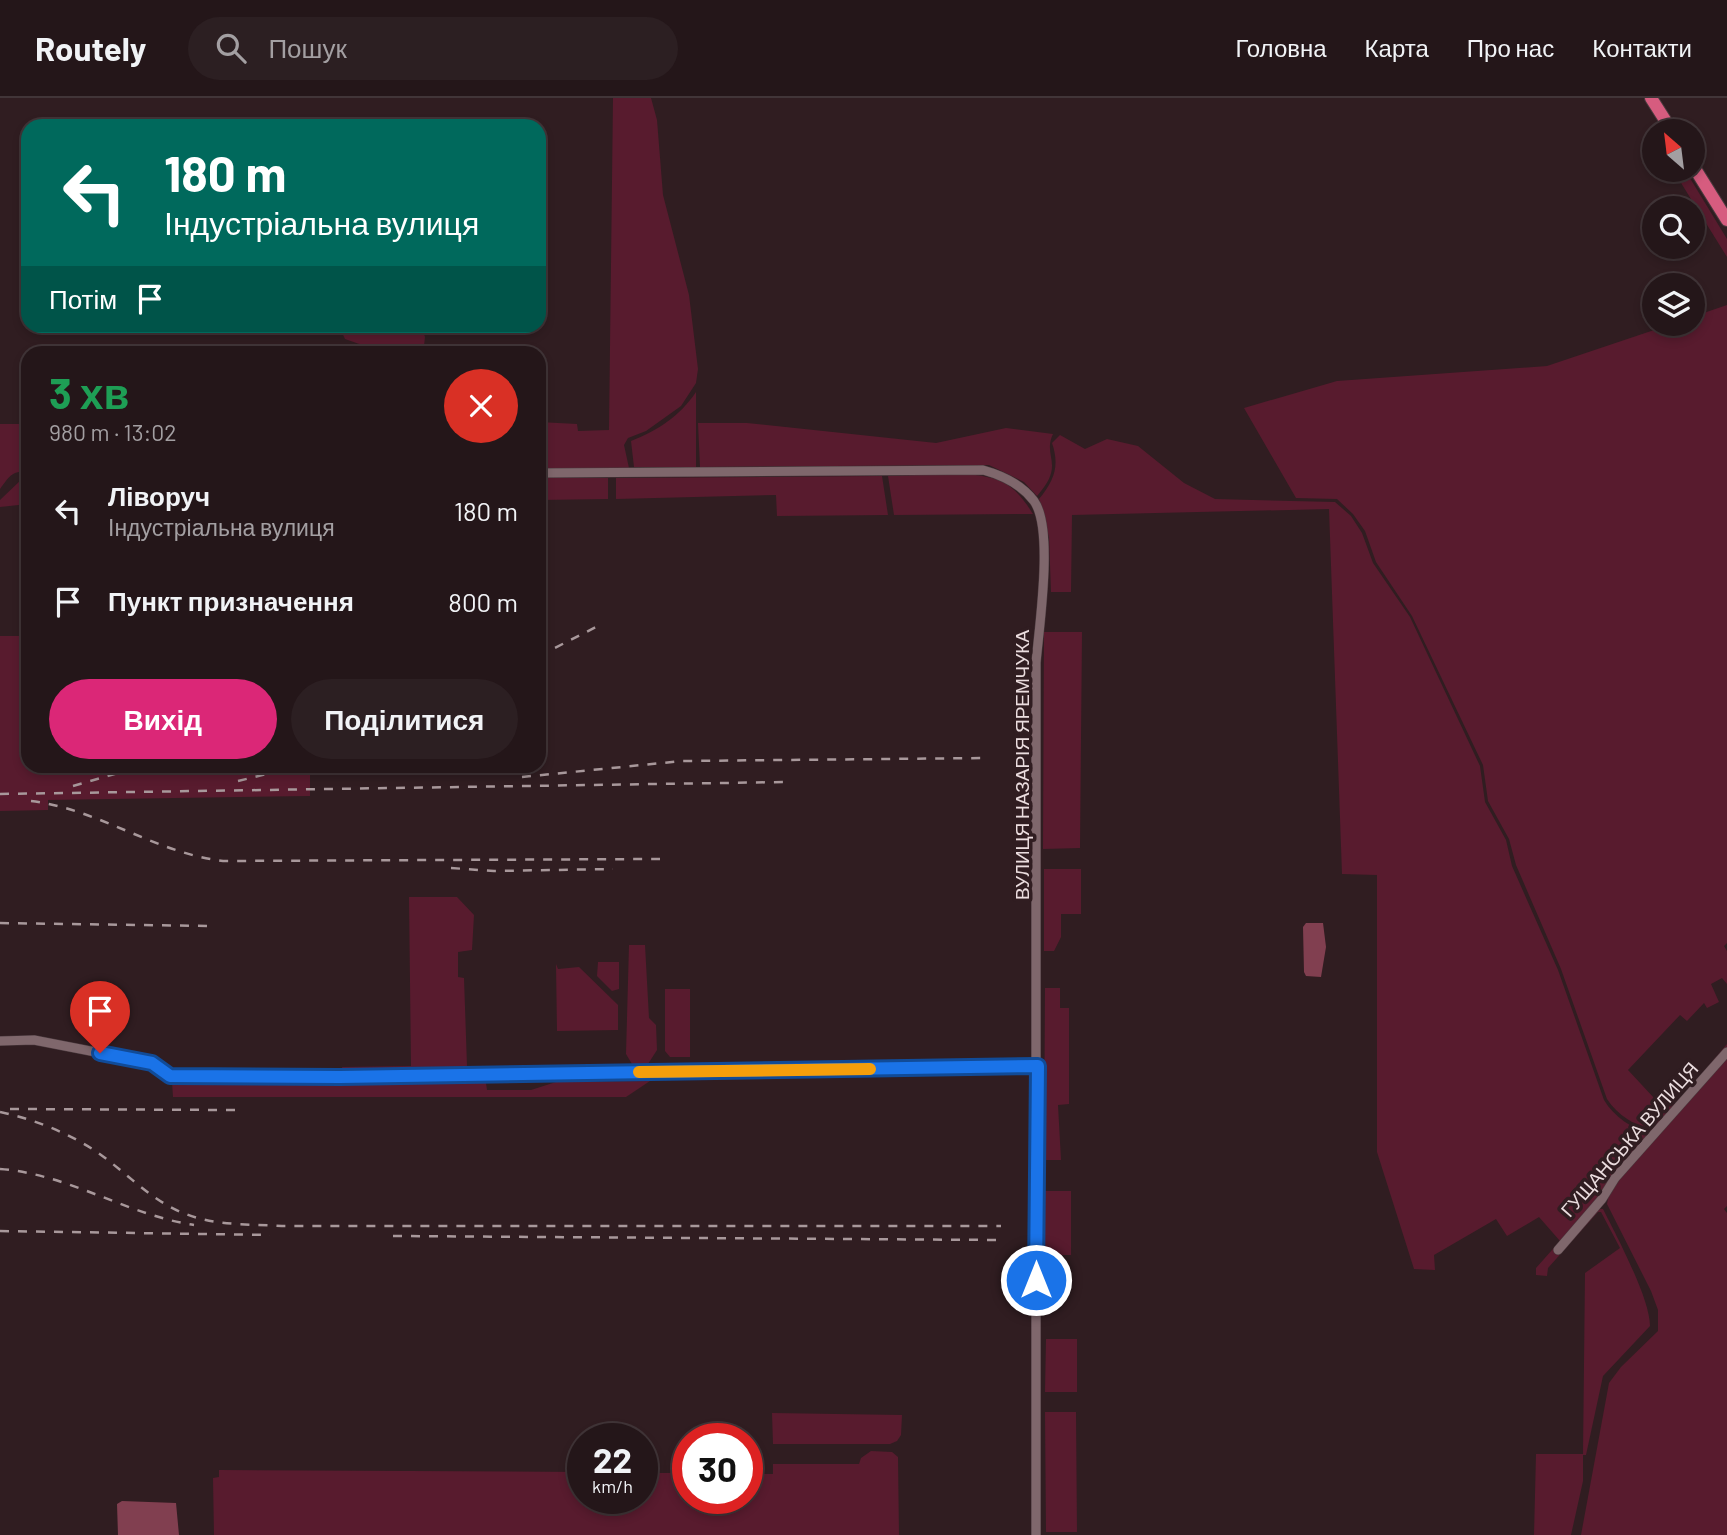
<!DOCTYPE html>
<html lang="uk">
<meta charset="utf-8">
<style>
:root{--surface:#241619;--page:#2c1f22;--text:#f1f3f6;--muted:#a39fa2;--line:#413538;--accent:#db2777}
body{margin:0;font-family:Barlow,sans-serif;background:var(--page);color:var(--text);height:100vh;display:flex;flex-direction:column;font-size:26px;white-space:nowrap}
*{box-sizing:border-box;margin:0}
p{font-size:23px;color:var(--muted)}
.icon{flex:none;width:38px;height:38px;fill:none;stroke:currentColor;stroke-width:2;stroke-linecap:round;stroke-linejoin:round}
.map{position:relative;flex:1;overflow:hidden}
.sheet{position:absolute;left:21px;top:248px;width:525px;height:427px;display:flex;flex-direction:column;background:var(--surface);border-radius:21px;box-shadow:0 4px 10px #0003,0 0 0 2px var(--line)}
.sheet>*{flex:none}
.guide{position:absolute;left:21px;top:21px;width:525px;height:214px;border-radius:21px;box-shadow:0 4px 10px #0003,0 0 0 2px var(--line);background:#00695c;color:#fff;overflow:hidden}
.needle{width:46px;rotate:332deg}
.fabs{position:absolute;left:1642px;top:21px;display:grid;gap:14px}
.fabs a{display:grid;place-items:center;width:63px;height:63px;border-radius:50%;background:var(--surface);box-shadow:0 4px 10px #0003,0 0 0 2px var(--line);font-size:35px}
.speed{position:absolute;left:567px;top:1325px;display:flex;gap:14px;font-size:35px;font-weight:700;text-align:center}
.speed>*{display:grid;place-content:center;width:91px;height:91px;border-radius:50%;background:var(--surface);box-shadow:0 4px 10px #0003,0 0 0 2px var(--line);line-height:1}
.speed small{font-size:18px;font-weight:400}
.speed .limit{border:10px solid #d22;background:#fff;color:#111}
.pin{position:absolute;display:grid;place-items:center;width:60px;height:60px;color:#fff;margin:-72px -30px;border-radius:50% 50% 50% 0;rotate:-45deg;box-shadow:0 0 7px #0007}
.pin .icon{rotate:45deg}
.me{position:absolute;width:77px;margin:-38px;rotate:0deg;stroke-linejoin:round;filter:drop-shadow(0 0 5px #0008)}
.turn{display:flex;align-items:center;gap:24px;height:147px;padding:0 28px;font-size:32px}
.turn .icon{width:91px;height:91px;stroke-width:2.5}
.turn b{display:block;font-size:49px;line-height:60px}
.then{display:flex;align-items:center;height:66px;padding:0 28px;background:#0003;gap:14px;font-size:26px}
.round{display:grid;place-items:center;flex:none;width:74px;height:74px;border-radius:37px;background:var(--page)}
.head{display:flex;align-items:center;justify-content:space-between;height:119px;padding:0 28px}
h1{font-size:42px;font-weight:700;line-height:52px;color:#1e9e55}
.primary-button{display:flex;gap:14px;margin-top:auto;padding:14px 28px}
.primary-button a{flex:1;height:80px;border-radius:42px;background:var(--accent);color:#fff;font-size:28px;font-weight:700;line-height:80px;text-align:center}
.primary-button a+a{background:var(--page);color:var(--text)}
ul{padding:0;list-style:none}
li{display:flex;align-items:center;gap:21px;height:91px;padding:0 28px}
li div{flex:1}
li b{display:block;font-size:26px}
li em{font-style:normal}
header{display:flex;align-items:center;gap:42px;box-sizing:border-box;height:98px;padding:0 35px;background:var(--surface);border-bottom:2px solid var(--line)}
header strong{font-size:33px}
nav{display:flex;gap:38px;margin-inline-start:auto;font-size:24px}
.search{width:490px;height:63px;background:var(--page);display:flex;align-items:center;gap:18px;box-sizing:border-box;padding:0 24px;border-radius:38px;color:var(--muted);font-size:26px}
.map>svg:first-child{display:block}
.green{fill:#581b2e}
.water{fill:#813f50}
.lines{fill:none;stroke-linecap:round;stroke-linejoin:round}
.minor-casing{stroke:#4a3a3e;stroke-width:10}
.highway-casing{stroke:#4a3a3e;stroke-width:14}
.minor{stroke:#7f676c;stroke-width:9}
.highway{stroke:#d65c7f;stroke-width:12}
.rail{stroke:#a8989b;stroke-width:2.5;stroke-dasharray:9 9;stroke-linecap:butt}
.route-casing{stroke:#114b97;stroke-width:18}
.route{stroke:#1a73e8;stroke-width:12}
.slow{stroke:#f59e0b;stroke-width:12}
.labels{text-anchor:middle;dominant-baseline:central;stroke-width:7;stroke-linejoin:round;paint-order:stroke}
.street-label{font-size:19px;fill:#ebdddf;stroke:#301d21}
</style>
<header>
<strong>Routely</strong>
<div class="search"><svg class="icon" aria-label="search" viewBox="0 0 24 24"><circle cx="10" cy="10" r="6"/><path d="M15 15l6 6"/></svg>Пошук</div>
<nav><a>Головна</a><a>Карта</a><a>Про нас</a><a>Контакти</a></nav>
</header>
<div class="map">
<svg width="1727" height="1437" viewBox="0 0 1727 1437">
<rect width="100%" height="100%" fill="#301d21"/>
<path class="green" d="M613,0H651L657,22L663,97L689,197L698,271L696,285L681,308L646,333L628,340L624,347L629,370H539V324L577,326L578,333L609,332Z
M1673,72H1685L1727,141V159Z
M1727,207V845L1724,848L1727,853V886L1722,880L1711,886L1719,904L1707,910L1704,905L1687,923L1680,917L1628,972L1654,1000L1661,992L1675,1007L1727,946V951L1655,1034C1636,1028 1617,1017 1607,1001L1561,871L1516,767L1509,741L1488,703L1483,667L1412,518L1376,464L1365,433L1353,416L1337,401L1296,400L1244,310L1337,283L1547,268L1672,226H1692V219Z
M339,228H421L425,239L424,248L416,255H385L345,241Z
M696,294V369H634L631,343C657,333 680,318 696,294Z
M698,325H747L936,345L1006,330L1053,336C1042,359 1066,366 1037,398L1024,384L989,367L700,369Z
M0,326H28V373C11,373 9,379 0,391Z
M1060,337L1085,351L1107,341L1138,348L1184,385L1215,401L1335,404L1351,418L1362,435L1373,465L1410,519L1480,668L1485,704L1506,742L1512,768L1558,872L1604,1002C1614,1019 1633,1031 1652,1037L1595,1111H1603C1616,1137 1650,1200 1650,1228L1603,1278L1586,1357H1583V1383L1571,1437H1534L1536,1356H1583L1585,1175L1620,1150L1601,1114H1598L1548,1170L1547,1178L1536,1177V1170L1560,1143L1539,1119L1507,1138L1496,1121L1434,1157L1435,1172L1414,1171L1377,1054V777L1342,776L1329,411L1072,417L1071,494H1051L1049,439L1039,401C1054,383 1060,368 1052,345Z
M882,378L888,417L777,418L776,397L616,401V380Z
M888,378C922,378 966,371 998,382C1014,388 1024,402 1033,416L894,417Z
M23,380H28V406L0,409V402Z
M539,380H608V401L539,402Z
M1044,534H1082L1080,750L1043,751Z
M0,538H28V668L310,669V698L48,702V712L0,713Z
M1044,771H1081V816H1061V839L1054,853H1044Z
M409,799H457L474,817L472,852L458,854V879L464,880L467,968L418,973L343,974L342,969L411,968Z
M629,847H645L649,920L656,927L657,952L648,966H632L626,956Z
M598,864H619V891L612,893L597,878Z
M556,866L558,871L579,869L618,907V932L557,933Z
M1045,890H1060V910H1069V1006L1058,1007L1061,1062H1044Z
M665,891H690V959H670L665,953Z
M1727,957V1108L1724,1111L1727,1115V1437H1581L1609,1285L1621,1269L1658,1233V1212L1651,1193L1607,1106L1609,1095L1617,1081Z
M650,983L626,999H173L172,984L486,985L487,992H531L556,984Z
M1045,1093H1071V1157H1045Z
M1046,1241H1077V1294H1045Z
M1045,1314H1076L1077,1434H1046Z
M772,1315L902,1317L901,1337L897,1343L890,1346H773Z
M871,1353L892,1354L898,1359L899,1437H214L213,1380L219,1379V1372L583,1374V1400H642V1375H688V1400H747V1376H773V1366H859L861,1360Z"/>
<path class="water" d="M1306,825H1323L1326,849L1321,879L1306,878L1304,874L1303,829Z
M122,1403L176,1405L179,1437H118L117,1406Z"/>
<g class="lines">
<defs>
<path id="minor" d="M539,375L983,372C1001,377 1022,387 1034,403C1054,431 1039,529 1036,565V1437
M0,943L34,942L152,965L170,978L340,979L1038,968
M1558,1152L1602,1101L1615,1080L1727,954"/>
<path id="highway" d="M1651,0L1672,33
M1692,66L1727,122"/>
</defs>
<use href="#minor" class="minor-casing"/>
<use href="#highway" class="highway-casing"/>
<use href="#minor" class="minor"/>
<use href="#highway" class="highway"/>
<path class="rail" d="M539,558L596,529
M522,679L682,663L988,660
M238,683L300,668
M73,688L142,668
M0,696L787,684
M31,703C99,711 155,755 223,763L660,761
M451,770L494,773L613,771
M0,825L215,828
M10,1011L236,1012
M0,1014C33,1021 66,1034 94,1052C124,1072 152,1104 186,1116C216,1128 251,1126 282,1128H1001
M0,1071C69,1076 127,1117 194,1127
M0,1133L270,1137
M393,1138L998,1142"/>
</g>
<g class="lines">
<defs>
<path id="route" d="M100,955L152,965L170,978L340,979L1038,968L1036,1182"/>
</defs>
<use href="#route" class="route-casing"/>
<use href="#route" class="route"/>
<path class="slow" d="M639,974L870,971"/>
</g>
<g class="labels">
<g class="street-label">
<text transform="translate(1021 667) rotate(-90)">ВУЛИЦЯ НАЗАРІЯ ЯРЕМЧУКА</text>
<text transform="translate(1629 1041) rotate(-49)">ГУЩАНСЬКА ВУЛИЦЯ</text>
</g>
</g>
</svg>
<div class="fabs">
<a><svg class="needle" viewBox="-14 -14 28 28"><path d="M0-13l5 13h-10z" fill="#e53935"/><path d="M0 13l5-13h-10z" fill="#a39fa2"/></svg></a>
<a><svg class="icon" aria-label="search" viewBox="0 0 24 24"><circle cx="10" cy="10" r="6"/><path d="M15 15l6 6"/></svg></a>
<a><svg class="icon" aria-label="layers" viewBox="0 0 24 24"><path d="M12 4l9 5-9 5-9-5zM3 14l9 5 9-5"/></svg></a>
</div>
<div class="speed"><div>22<small>km/h</small></div><div class="limit">30</div></div>
<div class="pin" style="left:100px;top:955px;background:#d93025"><svg class="icon" aria-label="arrive" viewBox="0 0 24 24"><path d="M6 21V4h12l-3 4 3 4H6"/></svg></div>
<svg class="me" style="left:1036px;top:1182px" viewBox="-20 -20 40 40"><circle r="17" fill="#1a73e8" stroke="#fff" stroke-width="3"/><path d="M0-11L8 9 0 5-8 9z" fill="#fff"/></svg>
<div class="guide">
<div class="turn"><svg class="icon" aria-label="left" viewBox="0 0 24 24"><path d="M17 20v-9H6M10 6l-5 5 5 5"/></svg><div><b>180 m</b>Індустріальна вулиця</div></div>
<div class="then">Потім<svg class="icon" aria-label="arrive" viewBox="0 0 24 24"><path d="M6 21V4h12l-3 4 3 4H6"/></svg></div>
</div>
<section class="sheet">
<div class="head"><div><h1>3 хв</h1><p>980 m · 13:02</p></div><a class="round" style="background:#d93025;color:#fff"><svg class="icon" aria-label="close" viewBox="0 0 24 24"><path d="M6 6l12 12M18 6L6 18"/></svg></a></div>
<ul>
<li><svg class="icon" aria-label="left" viewBox="0 0 24 24"><path d="M17 20v-9H6M10 6l-5 5 5 5"/></svg><div><b>Ліворуч</b><p>Індустріальна вулиця</p></div><em>180 m</em></li>
<li><svg class="icon" aria-label="arrive" viewBox="0 0 24 24"><path d="M6 21V4h12l-3 4 3 4H6"/></svg><div><b>Пункт призначення</b></div><em>800 m</em></li>
</ul>
<div class="primary-button"><a>Вихід</a><a>Поділитися</a></div>
</section>
</div>
